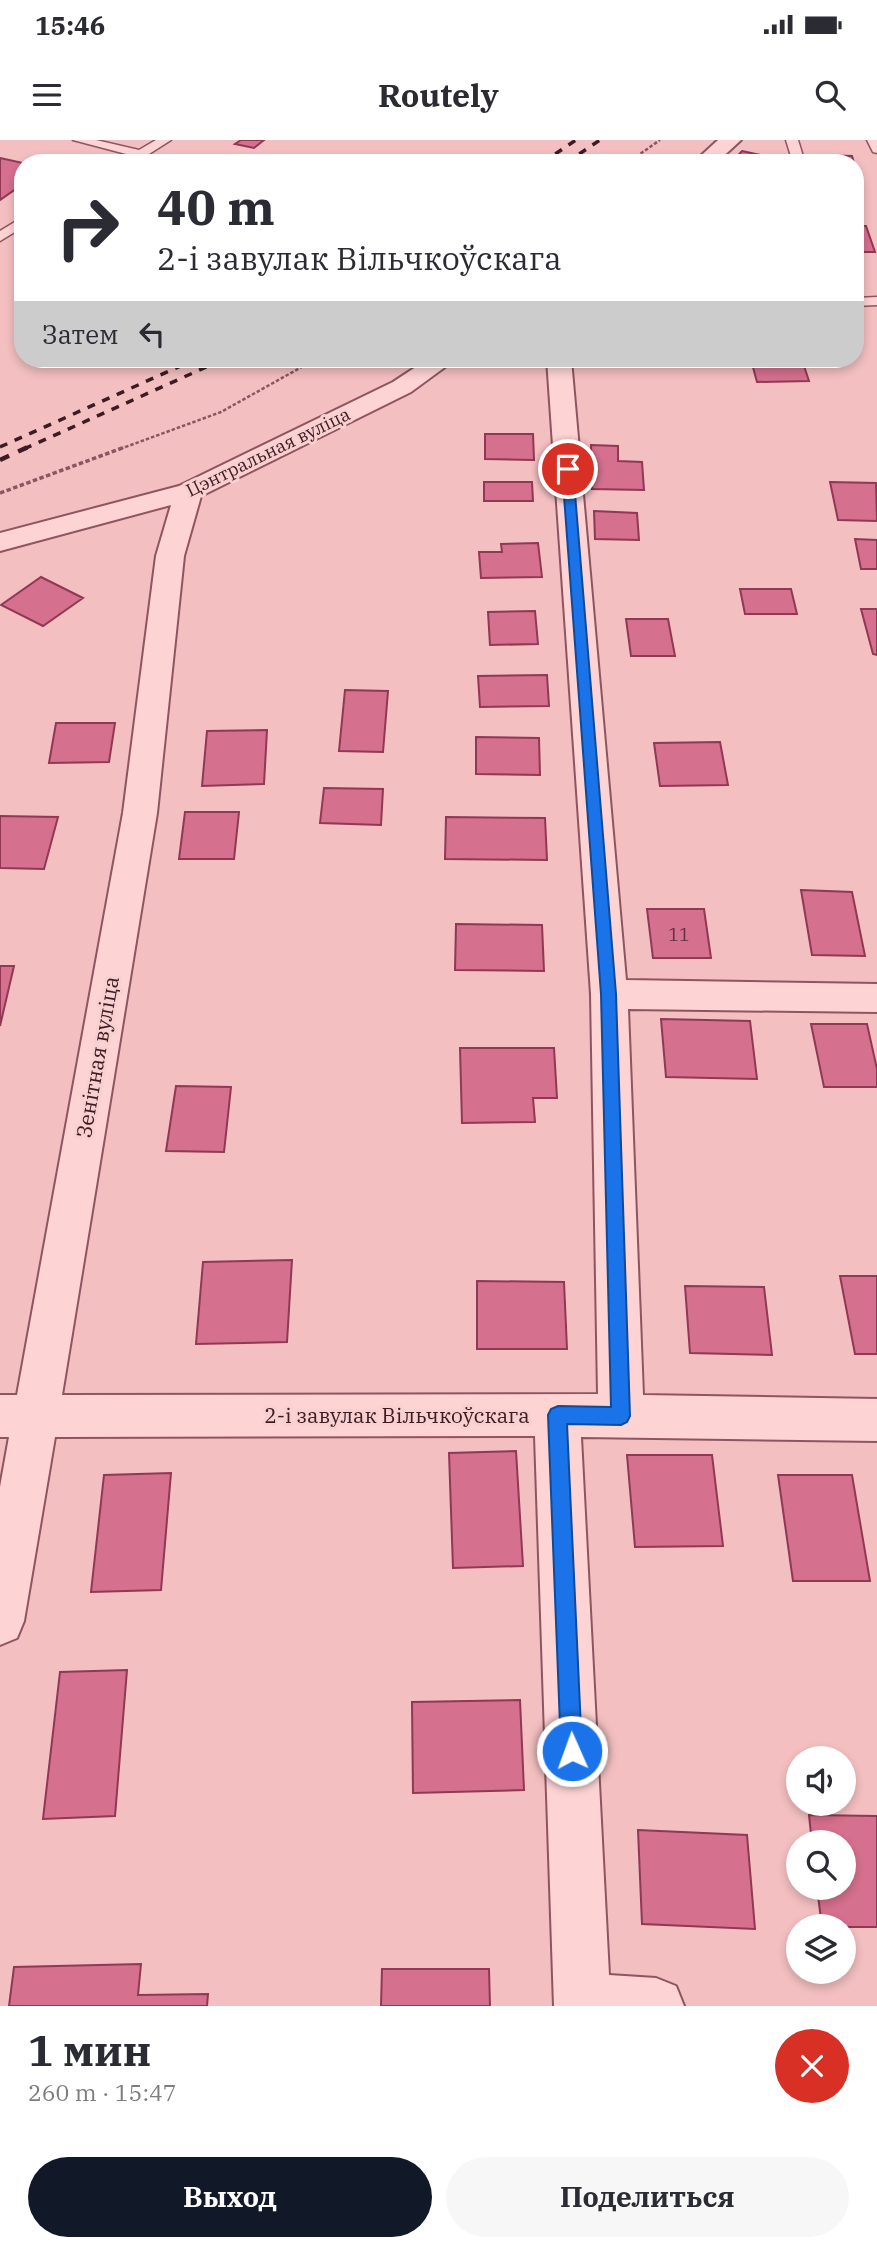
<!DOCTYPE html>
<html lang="ru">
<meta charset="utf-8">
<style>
:root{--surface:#fff;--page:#f7f7f7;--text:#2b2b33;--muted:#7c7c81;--accent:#111827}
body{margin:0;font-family:"IBM Plex Serif",serif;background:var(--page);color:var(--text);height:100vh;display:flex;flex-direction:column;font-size:26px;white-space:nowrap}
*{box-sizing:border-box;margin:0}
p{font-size:23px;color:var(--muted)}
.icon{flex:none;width:38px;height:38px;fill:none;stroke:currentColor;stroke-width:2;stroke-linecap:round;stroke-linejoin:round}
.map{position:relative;height:1866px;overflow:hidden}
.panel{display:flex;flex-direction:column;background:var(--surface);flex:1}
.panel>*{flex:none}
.hud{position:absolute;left:14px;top:14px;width:850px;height:214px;border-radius:28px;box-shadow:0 4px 10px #0003;background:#fff;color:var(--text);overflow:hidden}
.tools{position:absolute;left:786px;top:1606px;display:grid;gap:14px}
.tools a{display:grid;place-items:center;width:70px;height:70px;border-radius:50%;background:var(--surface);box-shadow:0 4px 10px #0003;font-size:35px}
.pin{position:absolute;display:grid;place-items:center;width:60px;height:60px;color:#fff;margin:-30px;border:4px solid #fff;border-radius:50%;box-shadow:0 2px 7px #0007}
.me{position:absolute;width:77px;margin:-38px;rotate:358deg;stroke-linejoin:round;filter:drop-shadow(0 0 5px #0008)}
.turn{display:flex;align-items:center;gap:24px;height:147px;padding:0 28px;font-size:32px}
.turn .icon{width:91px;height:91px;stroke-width:2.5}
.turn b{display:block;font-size:49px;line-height:60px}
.then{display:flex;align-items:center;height:66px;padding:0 28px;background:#0003;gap:14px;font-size:26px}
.round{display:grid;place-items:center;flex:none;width:74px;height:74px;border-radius:37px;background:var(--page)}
.overview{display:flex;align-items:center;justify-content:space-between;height:119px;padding:0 28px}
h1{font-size:42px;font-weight:700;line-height:52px}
.cta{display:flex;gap:14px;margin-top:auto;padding:14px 28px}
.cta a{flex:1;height:80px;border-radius:42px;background:var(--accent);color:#fff;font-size:28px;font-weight:700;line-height:80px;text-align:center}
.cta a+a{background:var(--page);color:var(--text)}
.status{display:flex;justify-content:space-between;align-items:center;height:49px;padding:0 35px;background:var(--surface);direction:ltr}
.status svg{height:19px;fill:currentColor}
header{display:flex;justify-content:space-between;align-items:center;height:91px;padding:0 28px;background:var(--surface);font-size:32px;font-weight:700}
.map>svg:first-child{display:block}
.building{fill:#d6708f;stroke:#903854;stroke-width:2}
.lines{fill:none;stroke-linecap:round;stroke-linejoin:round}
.lane-casing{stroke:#8e5560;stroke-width:3}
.street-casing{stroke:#8e5560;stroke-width:4}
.path-far1{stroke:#8e5560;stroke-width:2.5;stroke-dasharray:3.5 2;stroke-linecap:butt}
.path{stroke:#8e5560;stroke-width:3.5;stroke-dasharray:4.5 2.5;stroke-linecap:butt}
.lane{fill:#fdd3d4;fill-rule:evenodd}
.street{fill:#fdd3d4;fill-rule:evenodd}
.rail-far1{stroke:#3c1b23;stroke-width:3.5;stroke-dasharray:8 8;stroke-linecap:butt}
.rail{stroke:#3c1b23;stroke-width:4.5;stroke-dasharray:10 10;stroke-linecap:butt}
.route{fill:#1a73e8;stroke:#114b97;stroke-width:2}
.labels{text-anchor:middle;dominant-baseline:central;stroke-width:6;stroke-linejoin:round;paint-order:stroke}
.far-street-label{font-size:18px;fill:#3c1b23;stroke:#f9d0d0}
.number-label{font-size:18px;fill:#62303e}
.street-label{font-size:21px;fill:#3c1b23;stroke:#f9d0d0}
</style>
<div class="status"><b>15:46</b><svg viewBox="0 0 49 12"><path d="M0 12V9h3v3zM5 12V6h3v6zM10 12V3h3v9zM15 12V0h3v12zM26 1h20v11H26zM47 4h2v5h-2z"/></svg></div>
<header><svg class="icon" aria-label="menu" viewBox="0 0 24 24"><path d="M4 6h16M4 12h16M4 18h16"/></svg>Routely<svg class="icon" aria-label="search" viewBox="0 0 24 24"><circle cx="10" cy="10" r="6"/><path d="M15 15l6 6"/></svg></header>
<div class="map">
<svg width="877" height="1866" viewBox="0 0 877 1866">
<rect width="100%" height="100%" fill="#f3bfc0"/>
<path class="building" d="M241,0H264L254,8L235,4Z
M742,11L769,17L763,23H731Z
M815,15L852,16L854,23H816Z
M0,18L23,23V44L0,60Z
M856,86H866L875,112H856Z
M751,220H802L809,241L757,242Z
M485,294H533L534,320L485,319Z
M591,305L618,306V321L642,322L644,350L592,349Z
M484,342H532L533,361H484Z
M830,342L876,343L877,381L838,380Z
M594,371L637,373L639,400L595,399Z
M855,399L877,400V429H861Z
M538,403L542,437L481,438L479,412H502L501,404Z
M41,437L83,458L43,486L1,465Z
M740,449H791L797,474H745Z
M861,469H877V515L873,514Z
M535,471L538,504L490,505L488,472Z
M626,479H668L675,516H631Z
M547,535L549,566L480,567L478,536Z
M345,550L388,551L383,612L339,611Z
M56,583H115L109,622L49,623Z
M267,590L264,644L202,646L207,591Z
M476,597L539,598L540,635L476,634Z
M720,602L728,645L660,646L654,603Z
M324,648L383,649L381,685L320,683Z
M185,672H239L234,719H179Z
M0,676L58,677L44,729L0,728Z
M446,677L545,678L547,720L445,719Z
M801,750L852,752L865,816L812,815Z
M647,769H704L711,818H653Z
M456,784L542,785L544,831L455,830Z
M0,826H14L0,886Z
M661,879L750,881L757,939L666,937Z
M811,884H867L877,929V947H824Z
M460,908H554L557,958H533L535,982L462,983Z
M176,946L231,947L224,1012L166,1011Z
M292,1120L287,1202L196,1204L203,1122Z
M840,1136H877V1214H855Z
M477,1141L564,1142L567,1209H477Z
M685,1146L764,1147L772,1215L690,1213Z
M516,1311L523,1426L453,1428L449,1313Z
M627,1315H712L723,1406L635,1407Z
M171,1333L161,1450L91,1452L104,1335Z
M778,1335H852L870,1441H793Z
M127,1530L115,1676L43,1679L60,1532Z
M520,1560L524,1650L413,1653L412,1562Z
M809,1675L877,1676V1787H822L817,1748H844V1703H812Z
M638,1690L747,1695L755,1789L642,1784Z
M141,1824L138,1855L208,1854L207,1866H9L14,1827Z
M382,1829H489L490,1866H381Z"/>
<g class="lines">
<defs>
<path id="lane" d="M73,0H96L139,10L156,0H171L135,23L123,21L130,15Z
M786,0H798L805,23H793Z
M867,0H877V13L873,12Z
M23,77V87L0,101V91Z
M877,157V165L856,166V158Z"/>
<path id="street" d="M718,0H741L716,23H693Z
M428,219H456L411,252L201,356L184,416L157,673L62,1255L598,1254L591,854L547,219H571L626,840L877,844V872L628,869L643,1255L877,1259V1301L581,1297L609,1835L656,1838L676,1846L684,1866H554L535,1296L55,1297L24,1481L17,1498L0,1505V1347L9,1297H0V1255H17L123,673L156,416L171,365L0,411V393L179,346L393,242Z"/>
</defs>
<use href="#lane" class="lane-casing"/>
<use href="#street" class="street-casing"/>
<path class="path-far1" d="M627,23L660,0
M120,309L221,272L316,219"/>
<path class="path" d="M0,353L125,307"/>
<use href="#lane" class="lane"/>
<use href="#street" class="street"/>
<path class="rail-far1" d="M542,23L576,0
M566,23L600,0
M0,307L196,219
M24,309L224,219"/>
<path class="rail" d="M0,320L28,307"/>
</g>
<path class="route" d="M568,326L573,329L616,854L630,1276L627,1282L621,1285L567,1284L582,1611L579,1618L572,1621L564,1618L561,1611L548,1275L551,1269L558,1266L611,1267L601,854L562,329Z"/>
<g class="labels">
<g class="far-street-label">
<text transform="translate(268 312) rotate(-26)">Цэнтральная вуліца</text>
</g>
<g class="number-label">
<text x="679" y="794">11</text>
</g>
<g class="street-label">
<text transform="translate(97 917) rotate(-80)">Зенітная вуліца</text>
<text x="397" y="1275">2-і завулак Вільчкоўскага</text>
</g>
</g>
</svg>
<div class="tools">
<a><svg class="icon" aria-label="sound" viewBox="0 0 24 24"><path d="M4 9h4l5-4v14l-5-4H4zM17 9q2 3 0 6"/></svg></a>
<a><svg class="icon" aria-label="search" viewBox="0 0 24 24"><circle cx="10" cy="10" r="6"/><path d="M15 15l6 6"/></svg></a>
<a><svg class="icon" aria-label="layers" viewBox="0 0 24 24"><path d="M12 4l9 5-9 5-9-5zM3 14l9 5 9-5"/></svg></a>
</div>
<div class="pin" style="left:568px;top:329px;background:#d93025"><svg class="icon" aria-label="arrive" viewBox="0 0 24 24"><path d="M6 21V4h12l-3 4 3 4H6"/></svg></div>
<svg class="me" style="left:572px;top:1611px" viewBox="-20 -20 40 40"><circle r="17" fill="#1a73e8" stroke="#fff" stroke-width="3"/><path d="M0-11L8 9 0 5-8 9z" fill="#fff"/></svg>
<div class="hud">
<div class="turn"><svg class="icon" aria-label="right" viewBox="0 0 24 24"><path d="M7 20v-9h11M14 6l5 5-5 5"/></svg><div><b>40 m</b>2-і завулак Вільчкоўскага</div></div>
<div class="then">Затем<svg class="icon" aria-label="left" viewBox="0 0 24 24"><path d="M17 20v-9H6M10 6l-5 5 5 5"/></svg></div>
</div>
</div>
<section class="panel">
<div class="overview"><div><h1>1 мин</h1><p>260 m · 15:47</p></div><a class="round" style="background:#d93025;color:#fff"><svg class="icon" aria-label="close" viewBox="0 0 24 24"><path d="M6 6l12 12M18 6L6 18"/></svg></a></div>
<div class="cta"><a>Выход</a><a>Поделиться</a></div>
</section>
